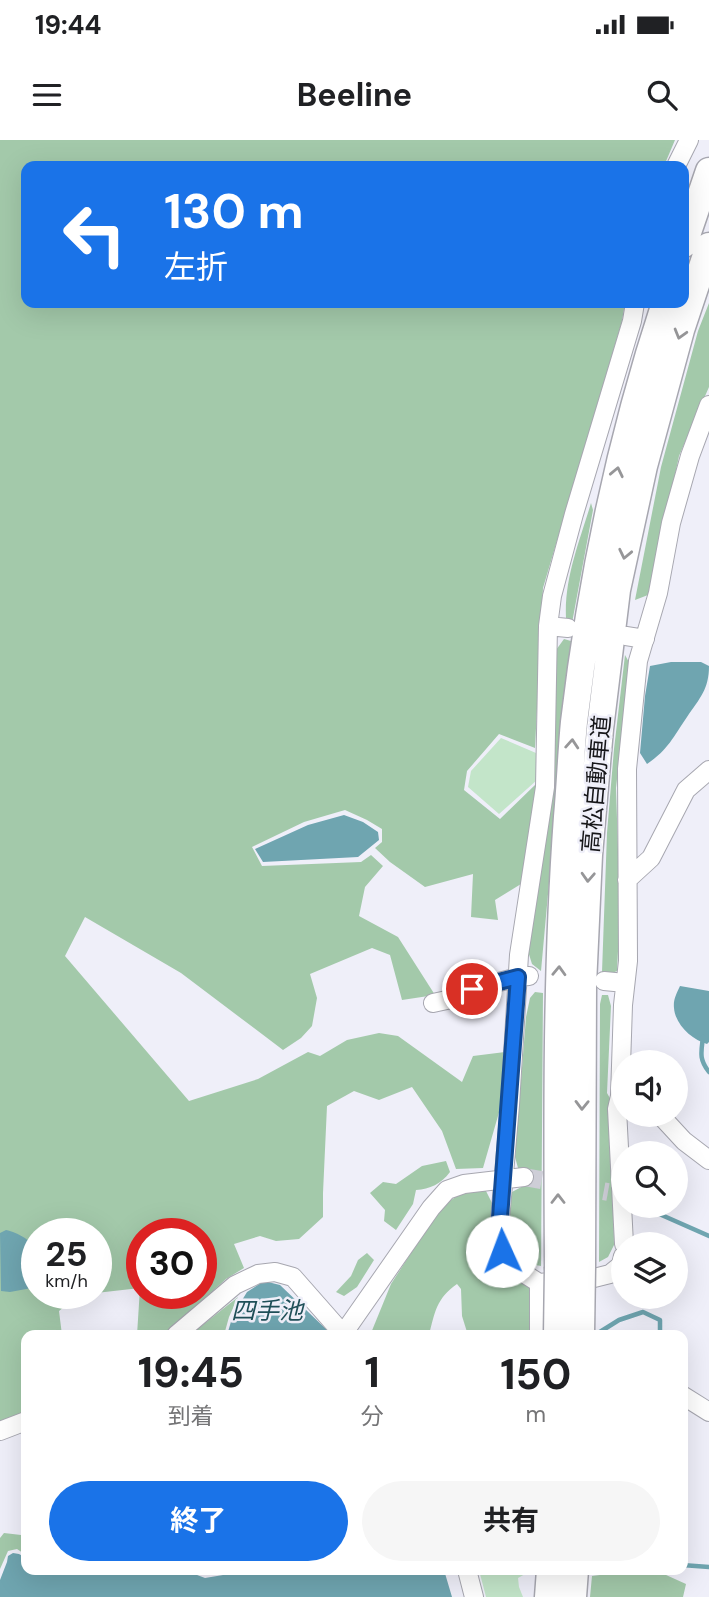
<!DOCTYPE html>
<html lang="ja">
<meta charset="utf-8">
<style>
:root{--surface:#fff;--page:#f6f6f6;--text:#202124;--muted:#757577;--accent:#1a73e8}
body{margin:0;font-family:"DM Sans","Noto Sans JP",sans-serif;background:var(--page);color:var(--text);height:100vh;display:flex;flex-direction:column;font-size:26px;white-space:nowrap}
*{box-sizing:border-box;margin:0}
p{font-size:23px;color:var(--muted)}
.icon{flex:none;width:38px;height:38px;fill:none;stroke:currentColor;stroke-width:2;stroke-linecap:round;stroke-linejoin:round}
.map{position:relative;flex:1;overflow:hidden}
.panel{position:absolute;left:21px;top:1190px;width:667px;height:245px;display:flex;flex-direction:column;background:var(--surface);border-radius:14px;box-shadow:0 7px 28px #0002}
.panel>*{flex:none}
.banner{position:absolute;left:21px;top:21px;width:668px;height:147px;border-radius:14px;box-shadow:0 7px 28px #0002;background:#1a73e8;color:#fff;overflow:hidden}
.fabs{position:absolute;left:611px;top:910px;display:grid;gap:14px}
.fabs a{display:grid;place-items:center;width:77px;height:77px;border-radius:50%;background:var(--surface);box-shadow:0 7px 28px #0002;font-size:35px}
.speed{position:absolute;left:21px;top:1078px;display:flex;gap:14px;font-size:35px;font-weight:700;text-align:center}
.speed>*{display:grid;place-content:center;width:91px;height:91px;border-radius:50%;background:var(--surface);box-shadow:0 7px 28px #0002;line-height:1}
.speed small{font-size:18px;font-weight:400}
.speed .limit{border:10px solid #d22;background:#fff;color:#111}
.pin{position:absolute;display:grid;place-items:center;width:60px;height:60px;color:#fff;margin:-30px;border:4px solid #fff;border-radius:50%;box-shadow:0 2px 7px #0007}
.me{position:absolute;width:77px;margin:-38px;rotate:358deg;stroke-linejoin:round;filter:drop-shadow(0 0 5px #0008)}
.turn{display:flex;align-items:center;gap:24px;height:147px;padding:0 28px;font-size:32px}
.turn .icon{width:91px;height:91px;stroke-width:2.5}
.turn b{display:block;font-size:49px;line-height:60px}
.eta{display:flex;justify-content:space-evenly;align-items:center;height:119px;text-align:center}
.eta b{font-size:42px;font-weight:700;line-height:49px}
.primary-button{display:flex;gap:14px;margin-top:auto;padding:14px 28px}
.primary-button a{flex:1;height:80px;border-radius:42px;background:var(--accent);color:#fff;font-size:28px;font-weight:700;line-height:80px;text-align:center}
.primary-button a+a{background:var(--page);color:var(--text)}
.status{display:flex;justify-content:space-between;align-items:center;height:49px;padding:0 35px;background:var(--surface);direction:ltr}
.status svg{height:19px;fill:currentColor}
header{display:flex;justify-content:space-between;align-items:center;height:91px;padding:0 28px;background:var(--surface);font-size:32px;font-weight:700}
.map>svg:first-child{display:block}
.green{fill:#c3e5c9}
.forest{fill:#a3c9aa;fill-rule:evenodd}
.water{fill:#6fa5b0}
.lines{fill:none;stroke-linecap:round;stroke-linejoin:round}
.stream{stroke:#6fa5b0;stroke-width:4.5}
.minor-tunnel{stroke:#ceced7;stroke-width:18;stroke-dasharray:18 9;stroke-linecap:butt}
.minor-casing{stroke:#a7a7b0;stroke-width:20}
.highway-casing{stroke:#a7a7b0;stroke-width:29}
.minor{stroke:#fff;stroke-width:18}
.highway{stroke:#fff;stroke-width:26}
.highway-bridge-casing{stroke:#a7a7b0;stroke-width:29;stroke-linecap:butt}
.highway-bridge{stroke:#fff;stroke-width:26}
.oneway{stroke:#969698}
.route-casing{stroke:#114b97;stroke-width:18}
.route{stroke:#1a73e8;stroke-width:12}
.labels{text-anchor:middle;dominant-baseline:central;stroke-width:5;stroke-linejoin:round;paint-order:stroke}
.street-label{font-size:23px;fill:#161619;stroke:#efeff9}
.water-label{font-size:24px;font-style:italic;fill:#1f4f58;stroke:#efeff9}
</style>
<div class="status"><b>19:44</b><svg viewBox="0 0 49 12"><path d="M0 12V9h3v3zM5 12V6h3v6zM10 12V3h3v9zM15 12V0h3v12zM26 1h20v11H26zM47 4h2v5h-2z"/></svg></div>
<header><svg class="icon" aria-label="menu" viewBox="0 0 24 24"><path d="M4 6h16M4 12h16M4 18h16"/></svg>Beeline<svg class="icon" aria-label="search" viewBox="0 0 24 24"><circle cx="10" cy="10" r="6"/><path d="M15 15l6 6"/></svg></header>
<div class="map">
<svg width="709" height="1457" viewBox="0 0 709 1457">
<rect width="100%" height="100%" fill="#efeff9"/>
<path class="green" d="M501,598L536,613L537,640L499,674L468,647L471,631Z
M479,1430H524L525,1434L518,1438L519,1447L523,1457H486Z"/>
<path class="forest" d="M0,0H675L664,26H26V163H625L622,181L543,448L535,608L499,594L467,631L464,650L500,679L536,644L521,744L495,760L498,780L471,777L473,734L425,747L390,722L375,708L382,702V689L367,680L345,670L304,682L252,707L262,726L361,722L371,715L383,726L365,747L359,776L398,797L435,855L402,860L390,815L372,808L310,834L317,858L312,886L301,898L283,910L181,833L85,777L65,816L189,961L258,939L308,912L320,916L347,900L379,893L398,896L462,942L473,916L505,912L502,962L483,1028L456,1029L442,991L412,947L379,960L354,951L327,966L323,1053V1077L299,1099L276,1101L260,1096L234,1104L244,1128L226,1139L164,1195H137L140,1148L96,1153V1094H37V1153H90L80,1154L59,1171L62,1195H26V1274L0,1281ZM142,1094H201V1153H142Z
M709,163V247L679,316L656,427L648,455L635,460L661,327L698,191Z
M591,363L593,370L572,483L566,478C564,438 580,400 591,363Z
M564,499L571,501L541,831L532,824L527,808L556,510Z
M625,515L630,524L616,648L620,771L617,831L608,835L602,832L607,693L614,609Z
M535,852L543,853L541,1126C536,1125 529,1124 524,1121C503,1108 510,1073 512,1052L525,1045L526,1030L518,1028L515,1017L526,877L530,858Z
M602,855H608L611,866L607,953L612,962L614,1105L608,1117L599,1122L600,864Z
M446,1021L450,1032C441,1044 430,1049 416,1050L413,1064L396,1090L384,1081L385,1070L370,1053L383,1042L396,1044L422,1026Z
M485,1049L494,1067L489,1088L495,1116L508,1136L534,1150L533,1195H466L467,1192L462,1176L461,1149L457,1144C436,1159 435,1172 429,1195H372L371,1193L391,1144L440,1068L464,1051Z
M367,1113L374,1120L357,1147L344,1156L336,1152L351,1136L358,1120Z
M238,1157L229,1177L224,1195H190Z
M4,1393L21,1395L26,1399V1415L17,1409L8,1411L0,1429V1398Z
M638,1430H655L686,1444L683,1457H590L592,1436Z"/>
<path class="water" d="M671,522H701L709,526C709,549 700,558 687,577C673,597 669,609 647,624L640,613L645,556L650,526Z
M344,675L363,682L378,692L379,700L358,717L263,722L255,709L308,685Z
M680,846L709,851V902L707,904C692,900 675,884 674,868C673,859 677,853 680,846Z
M6,1090C18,1093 33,1100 37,1113C39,1121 37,1138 37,1147L10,1152L1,1151L0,1093Z
M264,1141L280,1145L328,1191V1195H227L233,1175L247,1152Z
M13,1413L19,1414L26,1418V1430L53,1431L184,1430L205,1438L235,1433L242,1430H444L452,1457H0V1440L7,1422L8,1416Z"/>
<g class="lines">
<path class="stream" d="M703,897C701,913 699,919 709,932
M648,1066L657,1073L709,1096
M595,1195L619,1180L643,1172L660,1180V1195
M682,1425L709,1427"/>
<path class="minor-tunnel" d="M524,1037L608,1052"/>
<defs>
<path id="minor" d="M676,26L689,0
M548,486L568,488
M626,496L645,499
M627,740L651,718L686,650L709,630
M604,841L625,843
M433,863L456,858L472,849L518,837L529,836
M660,975L684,1001L709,1020
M624,1104L617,969L620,956L623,865L628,821L627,629L638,521L658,453L671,383L690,316L709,265
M623,1116L621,1125L610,1134L594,1138L539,1143L509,1124L502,1111L499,1091L510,965L519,815L545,647L548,486L552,456L574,374L632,181L635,163
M343,1194L431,1068L447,1050L464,1044L524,1037
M176,1195L235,1145L258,1134L275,1132L293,1137L344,1195
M539,1195V1143
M682,1255L709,1272
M0,1291L26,1281
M467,1430L474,1457"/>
<path id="highway" d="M684,104L709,31
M558,1127C557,977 556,827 567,677C570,645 571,613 574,582C591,439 620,299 665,163
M582,1127L583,845L589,715L600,589L617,450L644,326L681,190L709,106
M548,1457L550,1430
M573,1457L575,1430"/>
</defs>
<use href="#minor" class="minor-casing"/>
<use href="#highway" class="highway-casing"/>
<use href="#minor" class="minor"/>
<use href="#highway" class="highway"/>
<defs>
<path id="highway-bridge" d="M557,1195L558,1127
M581,1195L582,1127"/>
</defs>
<use href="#highway-bridge" class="highway-bridge-casing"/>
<use href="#highway-bridge" class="highway-bridge"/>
</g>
<defs><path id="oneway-chevron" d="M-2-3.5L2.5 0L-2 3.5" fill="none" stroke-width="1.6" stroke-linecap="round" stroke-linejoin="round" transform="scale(1.75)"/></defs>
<g class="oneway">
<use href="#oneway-chevron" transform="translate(680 194) rotate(106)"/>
<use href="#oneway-chevron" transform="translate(617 332) rotate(-78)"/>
<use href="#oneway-chevron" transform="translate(625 414) rotate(102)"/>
<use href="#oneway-chevron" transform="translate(572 604) rotate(-86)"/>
<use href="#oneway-chevron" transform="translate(588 737) rotate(93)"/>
<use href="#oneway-chevron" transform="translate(559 831) rotate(-88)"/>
<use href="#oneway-chevron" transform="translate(582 965) rotate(91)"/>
<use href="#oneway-chevron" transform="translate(558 1059) rotate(-90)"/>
</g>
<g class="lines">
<defs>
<path id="route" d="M472,849L518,837L499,1091L502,1111"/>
</defs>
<use href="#route" class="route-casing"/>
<use href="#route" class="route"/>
</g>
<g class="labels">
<g class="street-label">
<text transform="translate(596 644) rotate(-85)">高松自動車道</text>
</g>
<g class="water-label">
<text x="267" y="1170">四手池</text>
</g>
</g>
</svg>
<div class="fabs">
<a><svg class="icon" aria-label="sound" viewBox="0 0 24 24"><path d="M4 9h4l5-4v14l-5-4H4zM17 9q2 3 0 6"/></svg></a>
<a><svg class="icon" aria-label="search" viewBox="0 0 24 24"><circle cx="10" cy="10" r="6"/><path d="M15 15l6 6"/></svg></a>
<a><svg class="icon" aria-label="layers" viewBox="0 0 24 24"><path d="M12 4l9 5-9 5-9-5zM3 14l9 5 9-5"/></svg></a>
</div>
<div class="speed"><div>25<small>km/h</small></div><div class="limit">30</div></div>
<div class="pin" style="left:472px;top:849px;background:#d93025"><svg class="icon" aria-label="arrive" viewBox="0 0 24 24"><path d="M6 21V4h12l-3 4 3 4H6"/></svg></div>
<svg class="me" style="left:502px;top:1111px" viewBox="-20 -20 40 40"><circle r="19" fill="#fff"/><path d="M0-13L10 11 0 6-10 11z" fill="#1a73e8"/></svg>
<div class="banner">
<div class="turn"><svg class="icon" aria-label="left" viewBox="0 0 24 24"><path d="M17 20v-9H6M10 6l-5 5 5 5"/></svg><div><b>130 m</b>左折</div></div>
</div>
<section class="panel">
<div class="eta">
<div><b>19:45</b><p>到着</p></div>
<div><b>1</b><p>分</p></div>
<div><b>150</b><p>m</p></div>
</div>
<div class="primary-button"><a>終了</a><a>共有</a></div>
</section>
</div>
